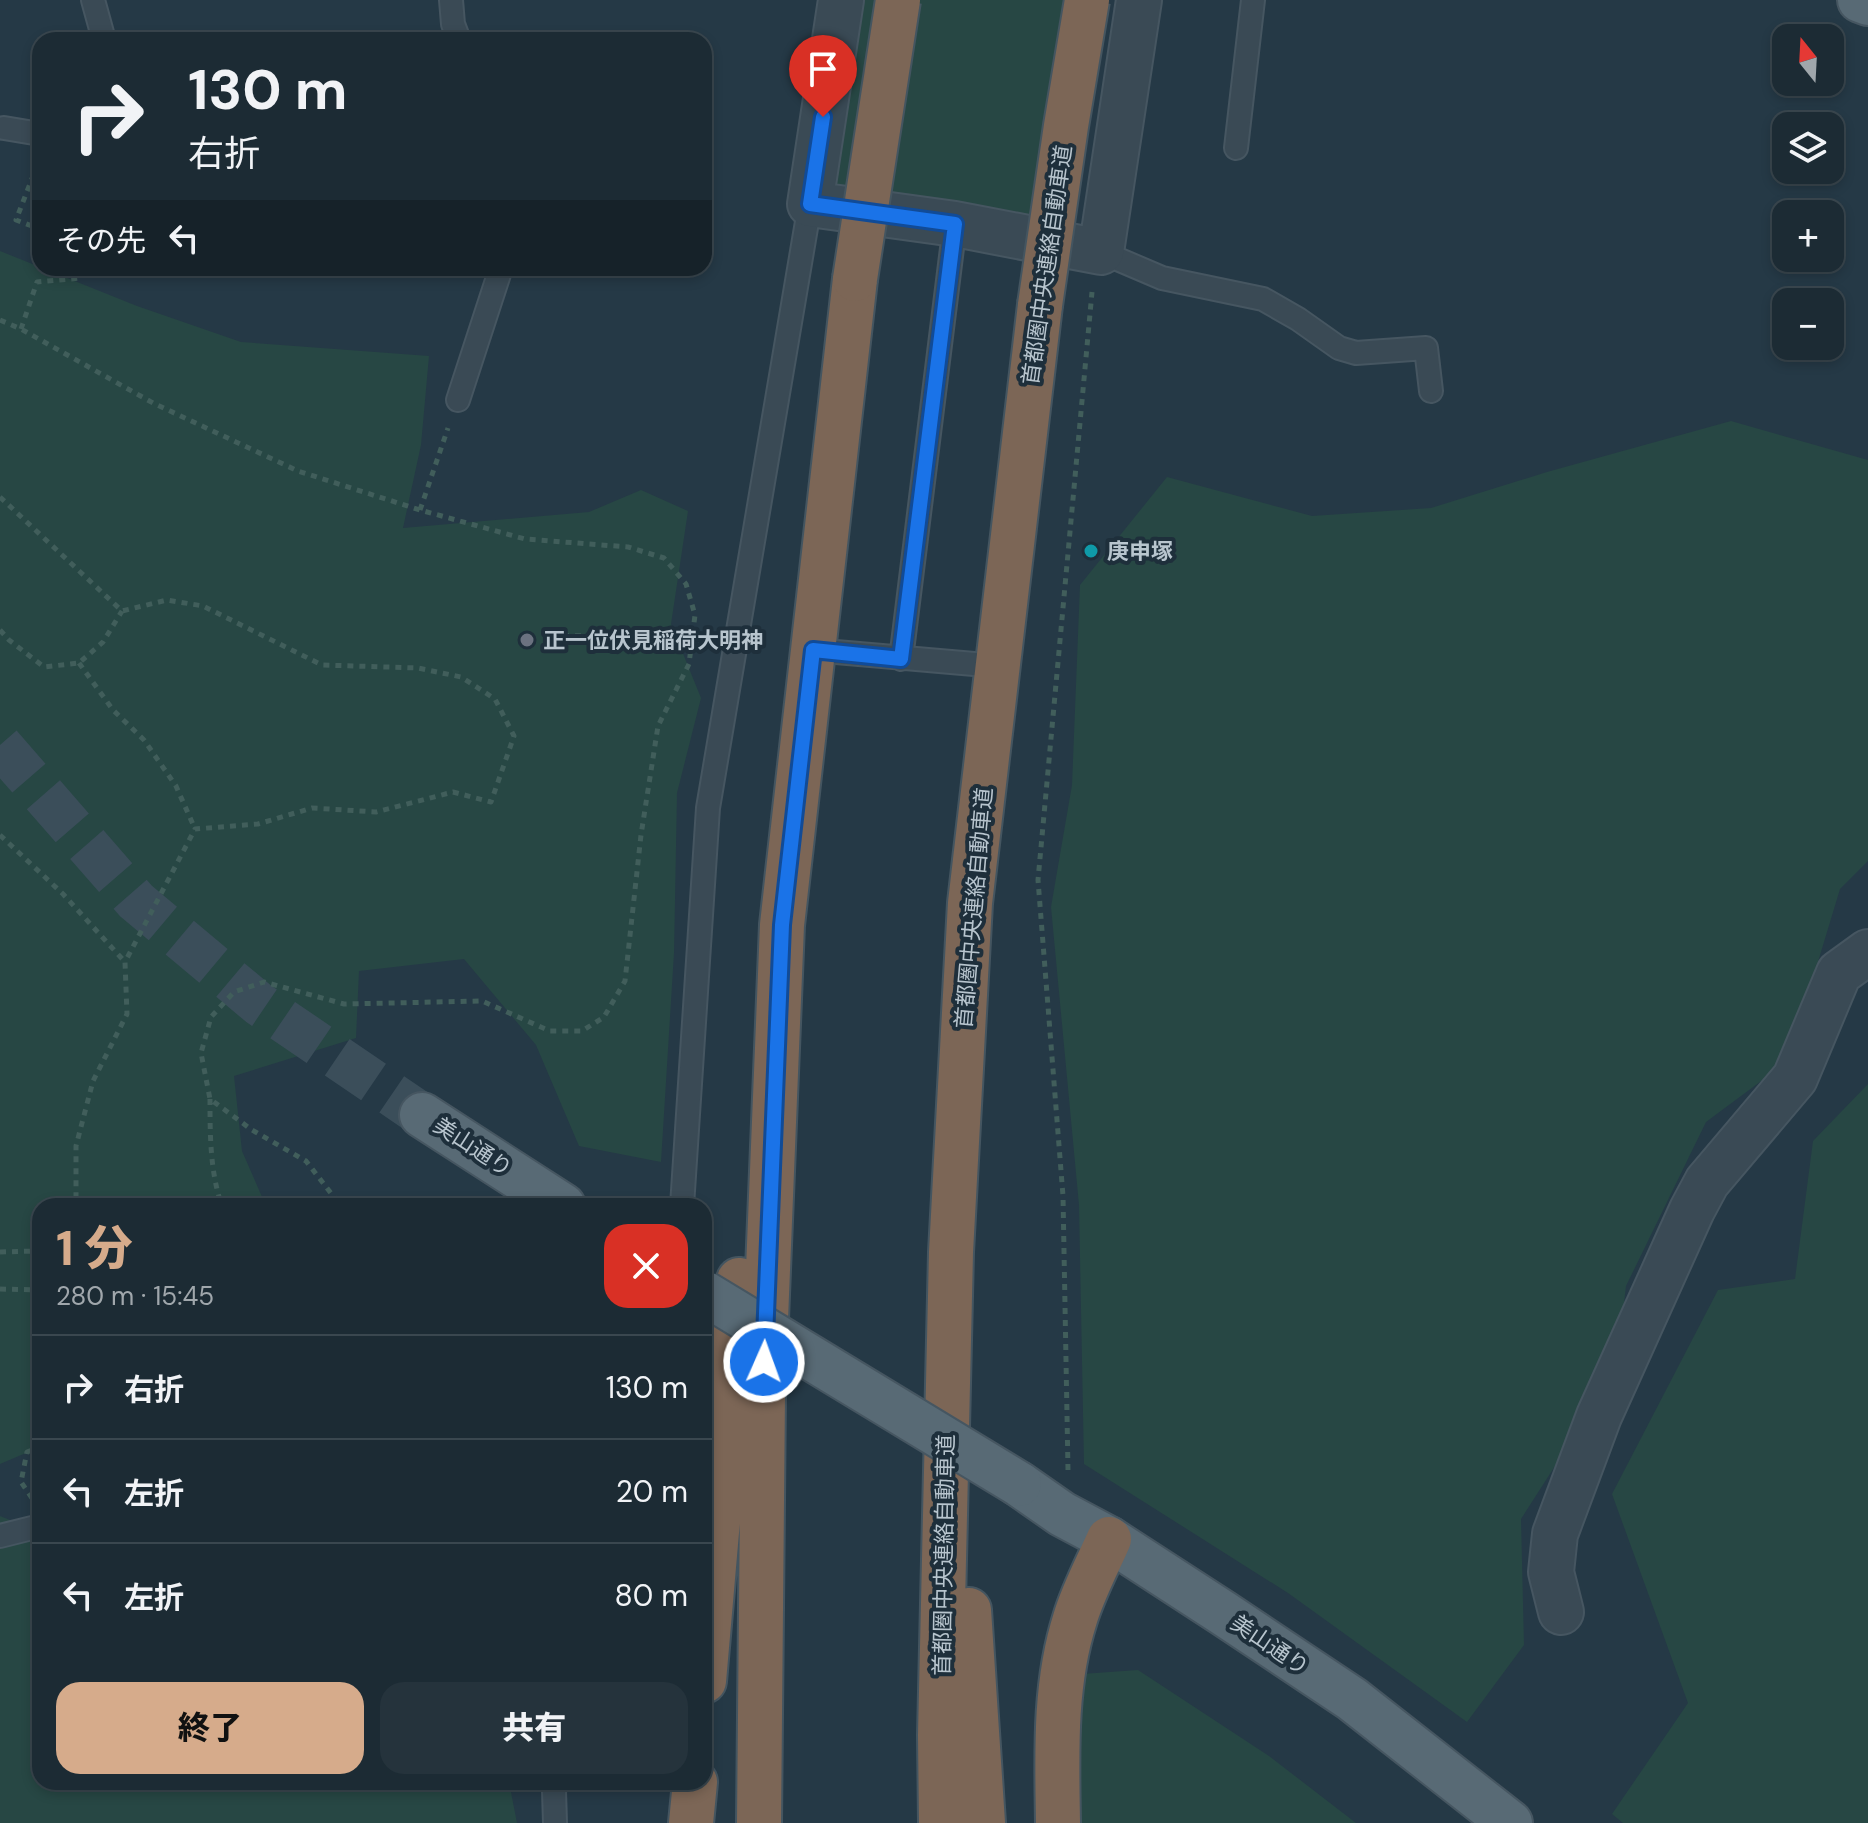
<!DOCTYPE html>
<html lang="ja">
<meta charset="utf-8">
<style>
:root{--surface:#1c2b34;--page:#25333c;--text:#f1f3f6;--muted:#a0a7ac;--line:#3a474f;--accent:#d6ab8b}
body{margin:0;font-family:"DM Sans","Noto Sans JP",sans-serif;background:var(--page);color:var(--text);height:100vh;display:flex;flex-direction:column;font-size:30px;white-space:nowrap}
*{box-sizing:border-box;margin:0}
p{font-size:26px;color:var(--muted)}
.icon{flex:none;width:44px;height:44px;fill:none;stroke:currentColor;stroke-width:2;stroke-linecap:round;stroke-linejoin:round}
.map{position:relative;flex:1;overflow:hidden}
.side{position:absolute;left:32px;top:1198px;width:680px;height:592px;display:flex;flex-direction:column;background:var(--surface);border-radius:24px;box-shadow:0 4px 12px #0003,0 0 0 2px var(--line)}
.side>*{flex:none}
.top-card{position:absolute;left:32px;top:32px;width:680px;height:244px;border-radius:24px;box-shadow:0 4px 12px #0003,0 0 0 2px var(--line);background:#1c2b34;color:var(--text);overflow:hidden}
.needle{width:52px;rotate:342deg}
.tools{position:absolute;left:1772px;top:24px;display:grid;gap:16px}
.tools a{display:grid;place-items:center;width:72px;height:72px;border-radius:16px;background:var(--surface);box-shadow:0 4px 12px #0003,0 0 0 2px var(--line);font-size:40px}
.pin{position:absolute;display:grid;place-items:center;width:68px;height:68px;color:#fff;margin:-82px -34px;border-radius:50% 50% 50% 0;rotate:-45deg;box-shadow:0 0 8px #0007}
.pin .icon{rotate:45deg}
.me{position:absolute;width:88px;margin:-44px;rotate:2deg;stroke-linejoin:round;filter:drop-shadow(0 0 6px #0008)}
.turn{display:flex;align-items:center;gap:28px;height:168px;padding:0 24px;font-size:36px}
.turn .icon{width:104px;height:104px;stroke-width:2.5}
.turn b{display:block;font-size:56px;line-height:68px}
.then{display:flex;align-items:center;height:76px;padding:0 24px;background:#0003;gap:16px;font-size:30px}
.round{display:grid;place-items:center;flex:none;width:84px;height:84px;border-radius:24px;background:var(--page)}
.overview{display:flex;align-items:center;justify-content:space-between;height:136px;padding:0 24px}
h1{font-size:48px;font-weight:800;line-height:60px;color:var(--accent)}
.action{display:flex;gap:16px;margin-top:auto;padding:16px 24px}
.action a{flex:1;height:92px;border-radius:24px;background:var(--accent);color:#111;font-size:32px;font-weight:800;line-height:92px;text-align:center}
.action a+a{background:var(--page);color:var(--text)}
ul{padding:0;list-style:none}
li{display:flex;align-items:center;gap:24px;height:104px;padding:0 24px;border-top:2px solid var(--line)}
li div{flex:1}
li b{display:block;font-size:30px}
li em{font-style:normal}
.map>svg:first-child{display:block}
.green{fill:#274744}
.lines{fill:none;stroke-linecap:round;stroke-linejoin:round}
.primary-tunnel{stroke:#3b4e5a;stroke-width:44;stroke-dasharray:44 22;stroke-linecap:butt}
.lane-casing{stroke:#465661;stroke-width:26}
.street-casing{stroke:#465661;stroke-width:48}
.primary-casing{stroke:#465661;stroke-width:48}
.highway-casing{stroke:#445560;stroke-width:48}
.path{stroke:#415e5b;stroke-width:5;stroke-dasharray:6 6;stroke-linecap:butt}
.lane{stroke:#3a4a55;stroke-width:22}
.street{stroke:#3a4a55;stroke-width:44}
.primary{stroke:#586a75;stroke-width:44}
.highway{stroke:#7c6656;stroke-width:44}
.primary-bridge-casing{stroke:#465661;stroke-width:48;stroke-linecap:butt}
.highway-bridge-casing{stroke:#445560;stroke-width:48;stroke-linecap:butt}
.primary-bridge{stroke:#586a75;stroke-width:44}
.highway-bridge{stroke:#7c6656;stroke-width:44}
.route-casing{stroke:#114b97;stroke-width:20}
.route{stroke:#1a73e8;stroke-width:14}
.culture-dot{fill:#0f9aa8;stroke:#1e2f3b;stroke-width:3}
.worship-dot{fill:#6b7280;stroke:#1e2f3b;stroke-width:3}
.labels{text-anchor:middle;dominant-baseline:central;stroke-width:8;stroke-linejoin:round;paint-order:stroke}
.street-label{font-size:22px;fill:#b8c5ce;stroke:#1e2f3b}
.poi-label{font-size:22px;font-weight:bold;fill:#b8c5ce;stroke:#1e2f3b;text-anchor:start}
</style>
<div class="map">
<svg width="1868" height="1823" viewBox="0 0 1868 1823">
<rect width="100%" height="100%" fill="#253946"/>
<path class="green" d="M853,0H1076L1039,216L826,190Z
M0,251L137,306L241,342L429,356L421,445L403,528L589,512L641,490L688,511L671,624L701,698L677,793L674,953L661,1162L579,1146L536,1045L464,959L359,971L356,1038L234,1076L242,1151L266,1206H40V1447L0,1464Z
M1731,421L1868,460V861L1840,889L1788,1061L1706,1122L1626,1286L1616,1371L1521,1519L1524,1645L1467,1722L1288,1593L1084,1464L1079,1205L1051,907L1072,785L1080,585L1167,477L1312,516L1431,508L1547,472Z
M1868,1084V1823H1623L1612,1814L1688,1703L1612,1494L1718,1290L1795,1279L1813,1141Z
M0,1516L40,1532V1782H509L517,1823H0Z
M1138,1670L1269,1756L1356,1823H1061L1082,1674Z"/>
<g class="lines">
<path class="primary-tunnel" d="M0,745L136,901L259,1004L422,1115"/>
<defs>
<path id="lane" d="M93,0L104,40
M451,0L453,24L459,40
M4,128L40,134
M1236,148L1253,0
M1101,252L1162,278L1263,299L1298,319L1339,348L1356,353L1426,348L1431,391
M458,400L501,268
M813,650L997,666
M901,659L955,224
M682,1206L708,808L810,204
M0,1536L40,1526
M555,1823L554,1791L557,1782"/>
<path id="street" d="M841,0L810,204L955,224L1101,252L1139,0
M1561,1612L1551,1572L1555,1534L1599,1416L1692,1210L1707,1182L1795,1078L1839,973L1868,952"/>
<path id="primary" d="M1860,0L1868,3
M422,1115L563,1206
M1019,1484L1062,1514L1109,1539L1223,1613L1352,1699L1510,1823"/>
<path id="highway" d="M969,1610L983,1823
M704,1681L739,1280
M691,1823L695,1782
M759,1823L763,1393L782,925L855,279
M941,1823L940,1735L951,1252L970,903L1040,305
M1058,1823C1057,1755 1054,1685 1075,1619C1083,1592 1097,1566 1109,1539"/>
</defs>
<use href="#lane" class="lane-casing"/>
<use href="#street" class="street-casing"/>
<use href="#primary" class="primary-casing"/>
<use href="#highway" class="highway-casing"/>
<path class="path" d="M38,163L16,220L40,229
M0,320L21,329L153,403L298,471L420,510L525,539L628,547L664,558L686,584L695,615L689,664L658,726L641,835L625,981L604,1017L582,1031H550L482,1001L344,1004L264,982L234,992L211,1017L201,1053L210,1099L252,1130L306,1161L341,1206
M21,329L37,282L81,278L76,268
M0,497L122,611L167,600L203,606L322,665L418,668L461,677L495,699L514,736L491,802L453,792L376,812L312,808L258,824L195,829L125,962L127,1014L93,1081L76,1146V1199L73,1206
M420,510L448,428
M0,630L9,640L44,667L79,663L103,642L122,611
M551,636L693,635
M79,663L113,710L144,740L176,786L195,829
M0,835L63,894L125,962
M210,1099C210,1135 210,1172 222,1206
M0,1252L35,1251L40,1248
M0,1289L40,1290
M1068,1470L1063,1196L1038,880L1092,292
M32,1498L21,1482L27,1452L40,1447"/>
<use href="#lane" class="lane"/>
<use href="#street" class="street"/>
<use href="#primary" class="primary"/>
<use href="#highway" class="highway"/>
<defs>
<path id="primary-bridge" d="M704,1293L1019,1484"/>
<path id="highway-bridge" d="M855,279L898,0
M1040,305L1066,126L1087,0"/>
</defs>
<use href="#primary-bridge" class="primary-bridge-casing"/>
<use href="#highway-bridge" class="highway-bridge-casing"/>
<use href="#primary-bridge" class="primary-bridge"/>
<use href="#highway-bridge" class="highway-bridge"/>
</g>
<g class="lines">
<defs>
<path id="route" d="M764,1362L782,925L813,650L901,659L955,224L810,204L823,117"/>
</defs>
<use href="#route" class="route-casing"/>
<use href="#route" class="route"/>
</g>
<circle class="culture-dot" cx="1091" cy="551" r="8"/>
<circle class="worship-dot" cx="527" cy="640" r="8"/>
<g class="labels">
<g class="street-label">
<text transform="translate(1047 265) rotate(-82)">首都圏中央連絡自動車道</text>
<text transform="translate(974 908) rotate(-85)">首都圏中央連絡自動車道</text>
<text transform="translate(473 1147) rotate(33)">美山通り</text>
<text transform="translate(944 1555) rotate(-89)">首都圏中央連絡自動車道</text>
<text transform="translate(1270 1645) rotate(34)">美山通り</text>
</g>
<g class="poi-label">
<text x="1107" y="551">庚申塚</text>
<text x="543" y="640">正一位伏見稲荷大明神</text>
</g>
</g>
</svg>
<div class="tools">
<a><svg class="needle" viewBox="-14 -14 28 28"><path d="M0-13l5 13h-10z" fill="#e53935"/><path d="M0 13l5-13h-10z" fill="#a0a7ac"/></svg></a>
<a><svg class="icon" aria-label="layers" viewBox="0 0 24 24"><path d="M12 4l9 5-9 5-9-5zM3 14l9 5 9-5"/></svg></a>
<a>+</a>
<a>−</a>
</div>
<div class="pin" style="left:823px;top:117px;background:#d93025"><svg class="icon" aria-label="arrive" viewBox="0 0 24 24"><path d="M6 21V4h12l-3 4 3 4H6"/></svg></div>
<svg class="me" style="left:764px;top:1362px" viewBox="-20 -20 40 40"><circle r="17" fill="#1a73e8" stroke="#fff" stroke-width="3"/><path d="M0-11L8 9 0 5-8 9z" fill="#fff"/></svg>
<div class="top-card">
<div class="turn"><svg class="icon" aria-label="right" viewBox="0 0 24 24"><path d="M7 20v-9h11M14 6l5 5-5 5"/></svg><div><b>130 m</b>右折</div></div>
<div class="then">その先<svg class="icon" aria-label="left" viewBox="0 0 24 24"><path d="M17 20v-9H6M10 6l-5 5 5 5"/></svg></div>
</div>
<section class="side">
<div class="overview"><div><h1>1 分</h1><p>280 m · 15:45</p></div><a class="round" style="background:#d93025;color:#fff"><svg class="icon" aria-label="close" viewBox="0 0 24 24"><path d="M6 6l12 12M18 6L6 18"/></svg></a></div>
<ul>
<li><svg class="icon" aria-label="right" viewBox="0 0 24 24"><path d="M7 20v-9h11M14 6l5 5-5 5"/></svg><div><b>右折</b></div><em>130 m</em></li>
<li><svg class="icon" aria-label="left" viewBox="0 0 24 24"><path d="M17 20v-9H6M10 6l-5 5 5 5"/></svg><div><b>左折</b></div><em>20 m</em></li>
<li><svg class="icon" aria-label="left" viewBox="0 0 24 24"><path d="M17 20v-9H6M10 6l-5 5 5 5"/></svg><div><b>左折</b></div><em>80 m</em></li>
</ul>
<div class="action"><a>終了</a><a>共有</a></div>
</section>
</div>
